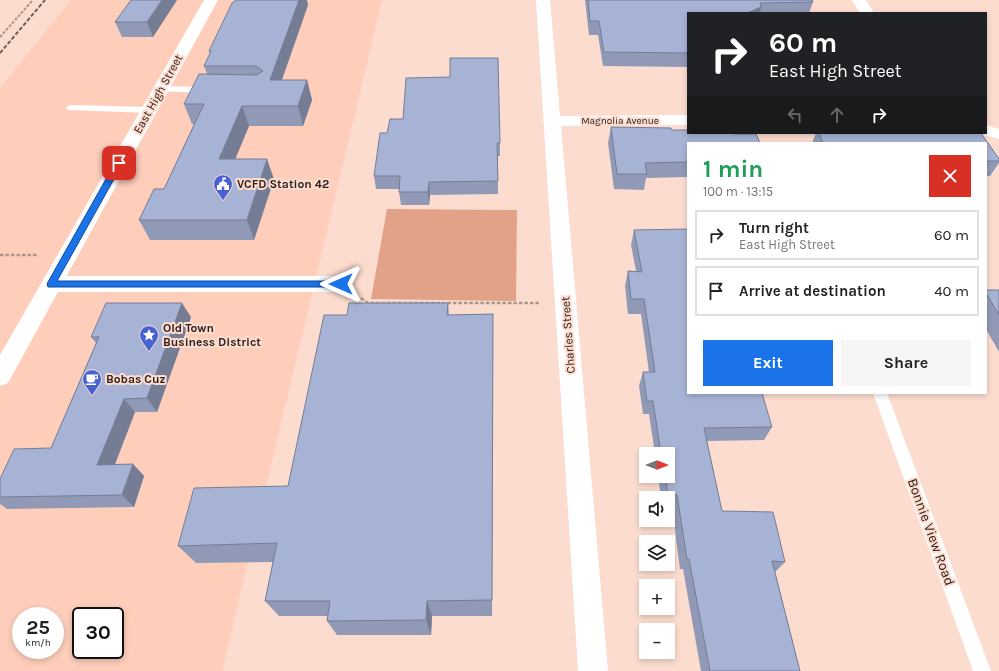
<!DOCTYPE html>
<meta charset="utf-8">
<style>
:root{--surface:#fff;--page:#f6f6f6;--text:#222;--muted:#767676;--line:#e0e0e0;--accent:#1a73e8}
body{margin:0;font-family:Karla,sans-serif;background:var(--page);color:var(--text);height:100vh;display:flex;flex-direction:column;font-size:15px;white-space:nowrap}
*{box-sizing:border-box;margin:0}
p{font-size:13px;color:var(--muted)}
.icon{flex:none;width:22px;height:22px;fill:none;stroke:currentColor;stroke-width:2;stroke-linecap:round;stroke-linejoin:round}
.map{position:relative;flex:1;overflow:hidden}
.details{position:absolute;left:687px;top:142px;width:300px;height:252px;display:flex;flex-direction:column;background:var(--surface);border-radius:0px;box-shadow:0 2px 6px #0003}
.details>*{flex:none}
.banner{position:absolute;left:687px;top:12px;width:300px;height:122px;border-radius:0px;box-shadow:0 2px 6px #0003;background:#202124;color:#fff;overflow:hidden}
.needle{width:26px;rotate:90deg}
.fabs{position:absolute;left:639px;top:447px;display:grid;gap:8px}
.fabs a{display:grid;place-items:center;width:36px;height:36px;border-radius:0px;background:var(--surface);box-shadow:0 2px 6px #0003;font-size:20px}
.speed{position:absolute;left:12px;top:607px;display:flex;gap:8px;font-size:20px;font-weight:700;text-align:center}
.speed>*{display:grid;place-content:center;width:52px;height:52px;border-radius:50%;background:var(--surface);box-shadow:0 2px 6px #0003;line-height:1}
.speed small{font-size:10px;font-weight:400}
.speed .limit{border:2px solid #111;border-radius:6px;background:#fff;color:#111}
.pin{position:absolute;display:grid;place-items:center;width:34px;height:34px;color:#fff;margin:-17px;border-radius:8px;box-shadow:0 2px 6px #0006}
.me{position:absolute;width:44px;margin:-22px;rotate:270deg;stroke-linejoin:round;filter:drop-shadow(0 0 3px #0008)}
.turn{display:flex;align-items:center;gap:14px;height:84px;padding:0 16px;font-size:18px}
.turn .icon{width:52px;height:52px;stroke-width:2.5}
.turn b{display:block;font-size:28px;line-height:34px}
.lanes{display:flex;align-items:center;height:38px;padding:0 16px;background:#0003;justify-content:center;gap:20px;direction:ltr}
.lanes .off{opacity:.35}
.round{display:grid;place-items:center;flex:none;width:42px;height:42px;border-radius:0px;background:var(--page)}
.overview{display:flex;align-items:center;justify-content:space-between;height:68px;padding:0 16px}
h1{font-size:24px;font-weight:700;line-height:30px;color:#1e9e55}
.cta{display:flex;gap:8px;margin-top:auto;padding:8px 16px}
.cta a{flex:1;height:46px;border-radius:0px;background:var(--accent);color:#fff;font-size:16px;font-weight:700;line-height:46px;text-align:center}
.cta a+a{background:var(--page);color:var(--text)}
ul{padding:0;list-style:none}
li{display:flex;align-items:center;gap:12px;height:50px;margin:0 8px 6px;padding:0 8px;border:2px solid var(--line);border-radius:0px}
li div{flex:1}
li b{display:block;font-size:15px}
li em{font-style:normal}
.map>svg:first-child{display:block}
.built{fill:#fecebb;fill-rule:evenodd}
.green{fill:#e2a288}
.lines{fill:none;stroke-linecap:round;stroke-linejoin:round}
.path-far1{stroke:#ad948a;stroke-width:2;stroke-dasharray:3 1.5;stroke-linecap:butt}
.path{stroke:#ad948a;stroke-width:2.5;stroke-dasharray:3.5 2;stroke-linecap:butt}
.service{fill:#fff;fill-rule:evenodd}
.minor{fill:#fff;fill-rule:evenodd}
.tertiary{fill:#fff;fill-rule:evenodd}
.rail{stroke:#735e57;stroke-width:2;stroke-dasharray:4 2;stroke-linecap:butt}
.wall{fill:#909ab7}
.shaded-wall{fill:#757d95}
.building{fill:#a7b3d5;stroke:#757d95}
.route{fill:#1a73e8;stroke:#114b97}
.labels{text-anchor:middle;dominant-baseline:central;stroke-width:4;stroke-linejoin:round;paint-order:stroke}
.far-street-label{font-size:10px;fill:#30211c;stroke:#fcdccf}
.street-label{font-size:12px;fill:#30211c;stroke:#fcdccf}
.poi-label{font-size:12px;font-weight:bold;fill:#30211c;stroke:#fcdccf;text-anchor:start}
.near-street-label{font-size:14px;fill:#30211c;stroke:#fcdccf}
</style>
<div class="map">
<svg width="999" height="671" viewBox="0 0 999 671">
<rect width="100%" height="100%" fill="#fcdccf"/>
<path class="built" d="M71,0H382L222,671H0V88ZM21,616H55V650H21ZM81,616H115V650H81Z"/>
<path class="green" d="M387,209L517,210L516,301L371,299Z"/>
<g class="lines">
<path class="path-far1" d="M0,37L33,0"/>
<path class="path" d="M0,255H37
M361,298L368,303H539"/>
<path class="service" d="M161,86L209,87L214,90L209,93L158,91L156,89Z
M71,105L149,107L154,110L149,113L68,110L66,108L68,106Z
M873,393H887L991,671H973Z"/>
<path class="minor" d="M536,0H550L560,116L688,115V125L561,126L608,671H578Z
M852,0H866L874,13H860Z
M986,125L999,129V139L980,134L986,133Z
M51,276H341L348,279L351,284L348,289L341,292H51L44,289L41,284L44,279Z"/>
<path class="tertiary" d="M204,0H218L8,383L0,386V355Z"/>
<path class="rail" d="M0,53L45,0"/>
</g>
<path class="wall" d="M177,0L153,37H122L115,22Z
M585,0H812L813,2L809,13H688V67L603,66L598,35H589Z
M308,5L282,80H307L312,100L303,126H249L235,159L274,179L254,240H150L139,220L164,189L194,124H192L184,104L207,74L204,66L210,54L209,51Z
M611,127L672,130L688,143V177L646,178L644,190L614,189L608,143Z
M387,133L500,143V156H498V194L430,195L429,205H401L399,192V189H376L374,176Z
M816,133H981L999,159V163L990,176H986V143H812Z
M634,230L688,393L772,427L764,440L707,441L722,511L785,562L775,572L800,671H701L683,569H680L672,507H668V498H661L658,476H668V454H655L649,414H643L639,386L643,372H649L641,314H628L625,286L628,271H636L631,245Z
M986,290H999V352L986,329Z
M448,303L449,315L493,314L492,616H432L431,635H337L327,621V616H279L265,601L273,562L196,563L178,546L288,486L347,315Z
M191,317L157,412H135L115,464H133L144,476L134,507L7,509L0,504V479L51,448L96,343L91,337Z"/>
<path class="shaded-wall" d="M162,0H177L153,37L147,22Z
M299,0H307L308,5L275,99L270,80Z
M761,7L760,13H747Z
M307,80L312,100L303,126L298,106Z
M242,106L249,126L227,179L219,159Z
M267,159L274,179L254,240L247,220Z
M429,182L430,195L429,205L428,192Z
M182,303L191,317L157,412L147,398Z
M493,314V339L492,616V600Z
M124,399L135,412L110,477L97,465Z
M133,464L144,476L134,507L122,495Z
M427,601L432,616L431,635L426,620Z"/>
<path class="building" d="M131,0H162L147,22H115Z
M236,0H299L270,80H307L298,106H242L219,159H267L247,220H139L154,189H164L204,104H184L199,74L256,75L263,71L256,66H204L211,51H209L232,3Z
M588,0H812L813,2L760,3L761,7L747,13H688V53L604,52L599,21H590Z
M450,58H498L500,143H497L498,181L429,182L428,192H399L400,176H374L380,133H387L390,119H403L406,78L450,77Z
M611,127L671,128L672,130H688V133H733L734,134H756L760,143H688V162L645,163L647,174H617Z
M819,133H981L999,159V161H986V143H823Z
M688,229V393H762L772,427L704,428L722,511L773,512L785,562L772,561L800,671H710L689,559H687L677,495H668L665,476H668V454H661L653,401H647L643,372H655L644,299H631L628,271L642,272L634,230Z
M986,290H999V315L986,293Z
M106,303H182L147,398L124,399L97,465L133,464L122,495L0,497V479L14,449L51,448L99,337H91Z
M349,303H448L447,315L493,314L492,600L427,601L426,620L327,621L330,601H265L277,543L178,546L194,488L288,486L324,315H347Z"/>
<path class="route" d="M119,161L123,163L57,281H341L345,284L341,287H48L47,284L48,282L115,163Z"/>
<defs>
<symbol id="civic-pin" viewBox="-11 -11 22 30"><path d="M0 17L-7.5 6A9.5 9.5 0 1 1 7.5 6Z" fill="#4862d6" stroke="#fcdccf"/><path d="M-.6-6.5H3V-4.5H.6V-3L4-1V1h2V6H-6V1h2V-1L-.6-3ZM-1.2 2.5V6h2.4V2.5Z" fill="#fff"/></symbol>
<symbol id="sight-pin" viewBox="-11 -11 22 30"><path d="M0 17L-7.5 6A9.5 9.5 0 1 1 7.5 6Z" fill="#4862d6" stroke="#fcdccf"/><path d="M0-6L1.8-2.2L6-1.7L2.9 1.2L3.7 5.4L0 3.3L-3.7 5.4L-2.9 1.2L-6-1.7L-1.8-2.2Z" fill="#fff"/></symbol>
<symbol id="cafe-pin" viewBox="-11 -11 22 30"><path d="M0 17L-7.5 6A9.5 9.5 0 1 1 7.5 6Z" fill="#4862d6" stroke="#fcdccf"/><path d="M-5.5-4.5H6V0H3Q3 3.5 0 3.5H-2.5Q-5.5 3.5-5.5 0ZM3-3.2v2h1.7v-2ZM-6 4.5H4V6H-6Z" fill="#fff"/></symbol>
</defs>
<g fill-rule="evenodd">
<use href="#civic-pin" x="212" y="173" width="22" height="30"/>
<use href="#sight-pin" x="138" y="324" width="22" height="30"/>
<use href="#cafe-pin" x="81" y="368" width="22" height="30"/>
</g>
<g class="labels">
<g class="far-street-label">
<text x="620" y="121">Magnolia Avenue</text>
</g>
<g class="street-label">
<text transform="translate(158 94) rotate(-61)">East High Street</text>
<text transform="translate(568 335) rotate(-94)">Charles Street</text>
</g>
<g class="poi-label">
<text x="237" y="184">VCFD Station 42</text>
<text x="163" y="328">Old Town<tspan x="163" dy="14">Business District</tspan></text>
<text x="106" y="379">Bobas Cuz</text>
</g>
<g class="near-street-label">
<text transform="translate(931 532) rotate(70)">Bonnie View Road</text>
</g>
</g>
</svg>
<div class="fabs">
<a><svg class="needle" viewBox="-14 -14 28 28"><path d="M0-13l5 13h-10z" fill="#e53935"/><path d="M0 13l5-13h-10z" fill="#767676"/></svg></a>
<a><svg class="icon" aria-label="sound" viewBox="0 0 24 24"><path d="M4 9h4l5-4v14l-5-4H4zM17 9q2 3 0 6"/></svg></a>
<a><svg class="icon" aria-label="layers" viewBox="0 0 24 24"><path d="M12 4l9 5-9 5-9-5zM3 14l9 5 9-5"/></svg></a>
<a>+</a>
<a>−</a>
</div>
<div class="speed"><div>25<small>km/h</small></div><div class="limit">30</div></div>
<div class="pin" style="left:119px;top:163px;background:#d93025"><svg class="icon" aria-label="arrive" viewBox="0 0 24 24"><path d="M6 21V4h12l-3 4 3 4H6"/></svg></div>
<svg class="me" style="left:341px;top:284px" viewBox="-20 -20 40 40"><path d="M0-17L14 15 0 8-14 15z" fill="#1a73e8" stroke="#fff" stroke-width="4"/></svg>
<div class="banner">
<div class="turn"><svg class="icon" aria-label="right" viewBox="0 0 24 24"><path d="M7 20v-9h11M14 6l5 5-5 5"/></svg><div><b>60 m</b>East High Street</div></div>
<div class="lanes"><svg class="icon off" aria-label="left" viewBox="0 0 24 24"><path d="M17 20v-9H6M10 6l-5 5 5 5"/></svg><svg class="icon off" aria-label="ahead" viewBox="0 0 24 24"><path d="M12 20V5M6 11l6-6 6 6"/></svg><svg class="icon" aria-label="right" viewBox="0 0 24 24"><path d="M7 20v-9h11M14 6l5 5-5 5"/></svg></div>
</div>
<section class="details">
<div class="overview"><div><h1>1 min</h1><p>100 m · 13:15</p></div><a class="round" style="background:#d93025;color:#fff"><svg class="icon" aria-label="close" viewBox="0 0 24 24"><path d="M6 6l12 12M18 6L6 18"/></svg></a></div>
<ul>
<li><svg class="icon" aria-label="right" viewBox="0 0 24 24"><path d="M7 20v-9h11M14 6l5 5-5 5"/></svg><div><b>Turn right</b><p>East High Street</p></div><em>60 m</em></li>
<li><svg class="icon" aria-label="arrive" viewBox="0 0 24 24"><path d="M6 21V4h12l-3 4 3 4H6"/></svg><div><b>Arrive at destination</b></div><em>40 m</em></li>
</ul>
<div class="cta"><a>Exit</a><a>Share</a></div>
</section>
</div>
